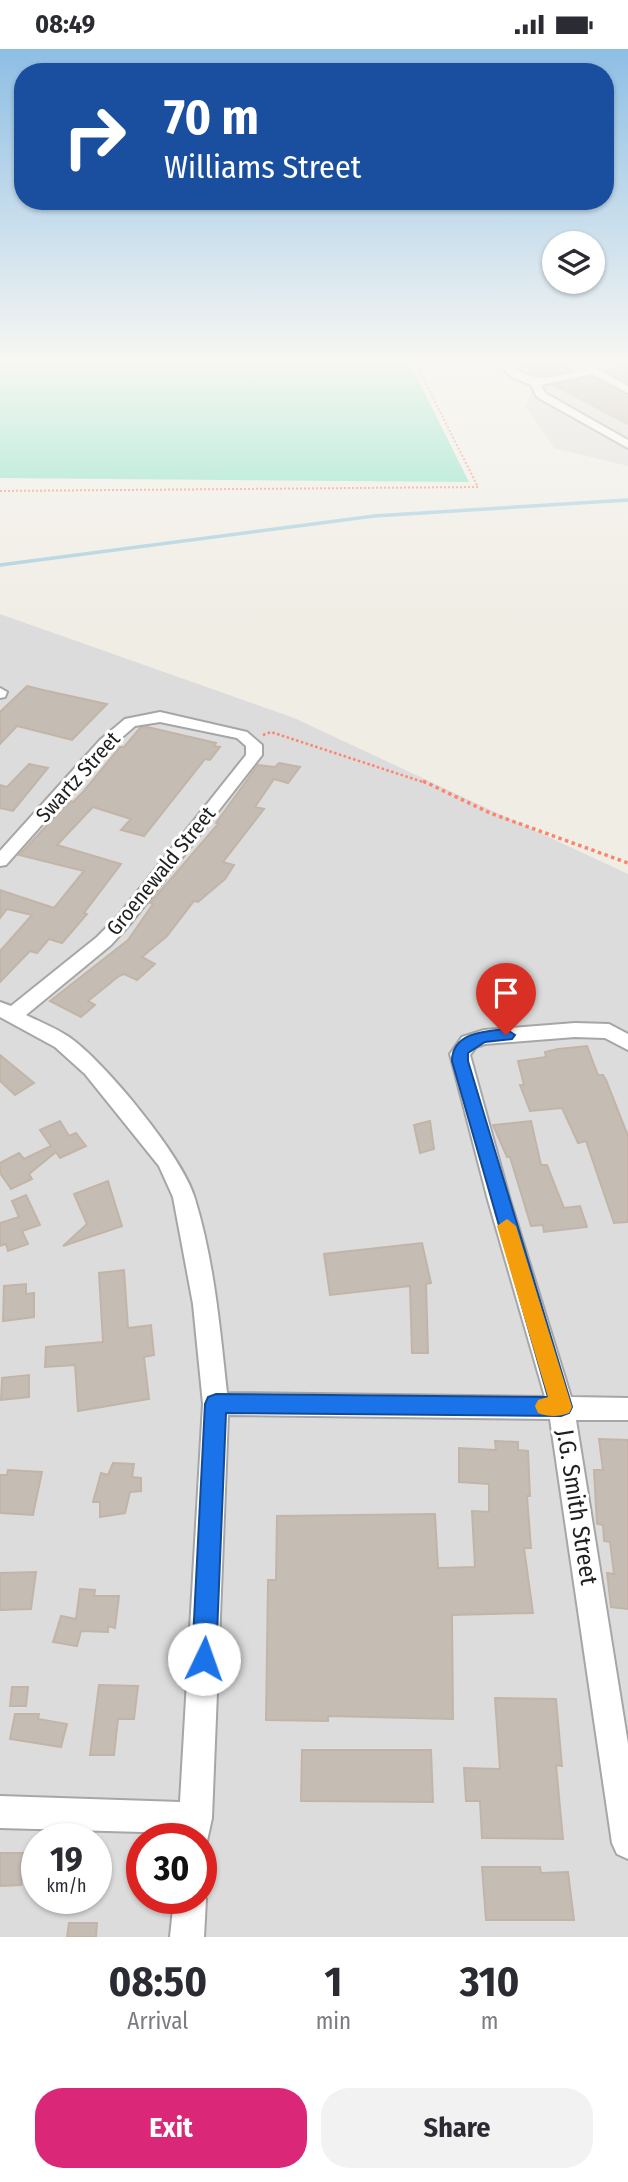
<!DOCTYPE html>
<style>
:root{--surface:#fff;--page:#f2f2f3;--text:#2b2b33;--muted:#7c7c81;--accent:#db2777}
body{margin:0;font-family:"Fira Sans Condensed",sans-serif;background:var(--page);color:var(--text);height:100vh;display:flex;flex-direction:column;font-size:26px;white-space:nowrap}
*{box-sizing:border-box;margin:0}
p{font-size:23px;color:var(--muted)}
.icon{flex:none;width:38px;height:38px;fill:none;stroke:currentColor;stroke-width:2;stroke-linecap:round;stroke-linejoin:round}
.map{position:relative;height:1888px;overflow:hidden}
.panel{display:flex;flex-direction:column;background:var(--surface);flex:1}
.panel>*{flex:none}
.hud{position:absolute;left:14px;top:14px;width:600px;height:147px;border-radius:28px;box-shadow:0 2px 5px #0004;background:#1a4fa0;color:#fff;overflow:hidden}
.fabs{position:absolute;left:542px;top:182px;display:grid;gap:14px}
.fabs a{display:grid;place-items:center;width:63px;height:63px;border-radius:50%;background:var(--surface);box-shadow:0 2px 5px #0004;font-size:35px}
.speed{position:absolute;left:21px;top:1774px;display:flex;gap:14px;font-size:35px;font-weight:700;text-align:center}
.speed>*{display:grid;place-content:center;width:91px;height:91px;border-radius:50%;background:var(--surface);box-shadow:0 2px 5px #0004;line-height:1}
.speed small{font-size:18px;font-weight:400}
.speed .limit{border:10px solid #d22;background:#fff;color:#111}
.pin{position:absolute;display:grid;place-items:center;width:60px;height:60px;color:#fff;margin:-72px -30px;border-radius:50% 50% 50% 0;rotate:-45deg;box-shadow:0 0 7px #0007}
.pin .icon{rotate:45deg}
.me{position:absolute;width:77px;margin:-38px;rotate:3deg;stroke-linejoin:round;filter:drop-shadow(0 0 5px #0008)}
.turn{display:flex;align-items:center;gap:24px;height:147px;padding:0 35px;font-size:32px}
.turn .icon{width:91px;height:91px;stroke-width:2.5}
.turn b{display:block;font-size:49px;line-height:60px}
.eta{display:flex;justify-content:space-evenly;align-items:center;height:119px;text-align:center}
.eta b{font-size:42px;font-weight:700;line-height:49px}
.primary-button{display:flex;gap:14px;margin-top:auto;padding:14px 35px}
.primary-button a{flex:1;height:80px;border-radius:28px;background:var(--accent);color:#fff;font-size:28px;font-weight:700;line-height:80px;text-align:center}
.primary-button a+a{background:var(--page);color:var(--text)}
.status{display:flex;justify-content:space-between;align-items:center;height:49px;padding:0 35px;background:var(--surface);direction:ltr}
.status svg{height:19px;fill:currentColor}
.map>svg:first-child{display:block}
.residential{fill:#dddcdc;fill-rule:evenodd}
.pitch{fill:#82e1c3}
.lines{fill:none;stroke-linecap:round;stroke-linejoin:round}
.stream{stroke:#a5cddf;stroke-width:3.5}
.building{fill:#c5bcb4;stroke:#c2b5a7;stroke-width:2}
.minor-casing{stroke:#a6a6a6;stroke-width:4}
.path-far2{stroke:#fd846a;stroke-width:2;stroke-dasharray:2 2;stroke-linecap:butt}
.path-far1{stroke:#fd846a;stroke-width:2.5;stroke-dasharray:2.5 2.5;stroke-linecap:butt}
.path{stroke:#fd846a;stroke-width:3.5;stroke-dasharray:3.5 3.5;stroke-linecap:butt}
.minor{fill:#fff;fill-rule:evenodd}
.route{fill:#1a73e8;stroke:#114b97;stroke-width:2}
.slow{fill:#f59e0b}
.labels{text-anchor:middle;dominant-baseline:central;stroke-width:6;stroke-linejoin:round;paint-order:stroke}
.street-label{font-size:21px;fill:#1f1f1f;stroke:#fff}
.near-street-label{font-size:24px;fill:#1f1f1f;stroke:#fff}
</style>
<div class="status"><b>08:49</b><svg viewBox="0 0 49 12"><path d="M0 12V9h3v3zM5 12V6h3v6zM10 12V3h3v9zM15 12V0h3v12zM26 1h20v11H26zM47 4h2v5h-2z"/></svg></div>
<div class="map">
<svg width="628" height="1888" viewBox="0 0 628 1888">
<rect width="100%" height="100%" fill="#f0ede5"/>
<path class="residential" d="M504,315H628V417L554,399L526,358L535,334Z
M0,565L294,669L628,825V1888H0ZM37,1790H96V1850H37ZM142,1790H201V1850H142Z"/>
<path class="pitch" d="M0,315H410L469,433L0,429Z"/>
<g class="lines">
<path class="stream" d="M0,516L374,467L628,451"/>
</g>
<path class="building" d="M520,315L564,316L572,321L537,326Z
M628,316V334L604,320Z
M592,328L628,346V375L554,336Z
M27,637L43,641L107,655L72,691L17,677L0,695V663Z
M147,678L216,694L214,697L220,698L210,711L205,710L144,787L121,781L131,770L93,758L57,796L121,815L84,864L87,865L62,894L49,890L37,904L30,902L0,933V902L32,866L7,860L0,869V841L54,859L84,822L19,806L70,752L73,753L83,743L120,698H124L140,679Z
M279,714L300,718L288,734L274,730L255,758L264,760L223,813L234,816L225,830L198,853L194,852L167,887L142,908L155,915L137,931L124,925L119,927L88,952L95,956L81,968L50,952L128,891L153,855L150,854L218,775L216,774L258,716L275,718Z
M29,715L48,719L13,762L0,759V736L7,738Z
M587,997L598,1026H603L606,1031L628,1087V1173L614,1174L586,1092L578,1094L562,1059L530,1062L520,1036H524L518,1012L546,1008L545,1003L558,1000Z
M0,1006L34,1034L15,1046L0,1032Z
M60,1072L69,1087L76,1084L86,1097L60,1109L56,1103L29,1125L32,1130L11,1140L0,1124V1114L19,1104L24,1110L51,1097L40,1081Z
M430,1072L434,1100L420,1104L414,1076Z
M531,1072L541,1116H547L564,1159L580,1157L587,1178L544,1183L543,1176L531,1177L510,1108H507L493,1076Z
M108,1132L122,1177L63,1197L87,1175L74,1145Z
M26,1146L40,1176L22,1182L28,1195L8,1202L6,1195L0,1197V1174L19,1168L12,1152Z
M422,1194L431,1234L426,1235L428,1304H412L410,1237L330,1246L324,1205Z
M124,1221L128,1279L151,1276L154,1306L144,1308L149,1350L78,1362L75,1316L45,1318L46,1298L103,1293L99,1224Z
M26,1235V1245L34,1244V1268L3,1272L4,1237Z
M29,1326V1348L1,1351L2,1329Z
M599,1390L628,1391V1560L611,1558L607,1524L614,1525L610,1493L604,1492L603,1476L597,1475L596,1458L594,1421H603Z
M495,1392L518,1393V1401L528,1402L530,1447H527L531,1499H524L533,1564L452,1566L453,1670L328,1667V1672L266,1671L268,1531H276L277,1467L435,1465L438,1519L475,1518L472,1462L489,1463V1435L459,1433V1399L496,1401Z
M113,1414L134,1415L132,1428L141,1429V1442L130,1443L125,1464L100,1468V1453H93L101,1424L108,1426Z
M8,1421L42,1423L33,1466L0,1464V1426H7Z
M36,1523L31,1560L0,1561V1524Z
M80,1540L95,1541L94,1547H119L115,1579L108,1577V1583L81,1582L77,1597L53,1593L61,1567L76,1570Z
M99,1636L138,1637L134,1670H118L114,1706H90Z
M12,1638H28L26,1657H10Z
M495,1649L556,1650L562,1717L556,1716L563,1790L482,1789L480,1752H466L464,1719L500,1720Z
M15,1665H39L38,1670L67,1675L61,1698L10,1690Z
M302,1701H431L433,1753L301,1752Z
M0,1804H34L32,1824H23L21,1836L0,1837Z
M482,1818H540L541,1824L568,1823L574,1871H486Z
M69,1874H97L96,1888H67Z"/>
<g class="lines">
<defs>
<path id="minor" d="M499,315H510C532,337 557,327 584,321L578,315H589L628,337V344L592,325L541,336L545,344L628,391V399L537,348L531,336L511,328Z
M0,639L7,643L5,648L0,649Z
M160,663L247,683L262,696V706L130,875L111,896L26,966C40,973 56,979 69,988C104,1012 184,1109 195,1150C214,1212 220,1279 227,1344L545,1348L488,1151L450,1005L462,988L484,981L575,974L609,975L628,985V1001L605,989L575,988L485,995L476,998L470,1006L510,1151L571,1348L628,1349V1371H576L628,1695V1810L617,1805L612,1794L550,1370L228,1366L212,1769L205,1801L201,1803V1790H178V1784L0,1779V1747L180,1753L203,1355L193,1255L173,1148L159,1117L85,1025L55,998L0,968V953L11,957L97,888L118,867L246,706V697L237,689L160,673L135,677L112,697L6,816L0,817V802L100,691L125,670Z
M201,1838L206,1850L204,1888H170L174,1850H201Z"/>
</defs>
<use href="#minor" class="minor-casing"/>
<path class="path-far2" d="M0,442L478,438L416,315"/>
<path class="path-far1" d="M263,686L271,683L426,734"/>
<path class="path" d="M423,732L490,764L628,814"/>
<use href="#minor" class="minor"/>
</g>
<linearGradient id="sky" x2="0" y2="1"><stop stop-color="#8dbee4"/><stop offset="0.54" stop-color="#f8f7f3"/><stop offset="1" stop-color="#f8f7f3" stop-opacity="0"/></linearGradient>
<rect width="628" height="580" fill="url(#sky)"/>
<path class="route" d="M506,980L515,986L512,990L485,993L468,1004V1012L572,1358L569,1364L561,1367L226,1364L216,1610L213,1619L204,1622L196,1619L192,1610L205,1355L208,1348L216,1345L548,1348L452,1012C452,984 484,982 506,980Z"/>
<path class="slow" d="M507,1170L516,1177L572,1358L569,1364C559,1368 548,1368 538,1364L535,1357L538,1351L548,1348L497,1177Z"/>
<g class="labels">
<g class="street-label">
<text transform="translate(78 728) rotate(-48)">Swartz Street</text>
<text transform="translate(161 822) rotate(-51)">Groenewald Street</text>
</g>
<g class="near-street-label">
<text transform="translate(577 1458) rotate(81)">J.G. Smith Street</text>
</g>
</g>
</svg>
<div class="fabs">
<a><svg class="icon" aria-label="layers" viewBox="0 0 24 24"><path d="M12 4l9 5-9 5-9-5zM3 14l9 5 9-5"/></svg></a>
</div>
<div class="speed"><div>19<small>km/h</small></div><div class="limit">30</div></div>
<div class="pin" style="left:506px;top:986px;background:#d93025"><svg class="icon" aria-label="arrive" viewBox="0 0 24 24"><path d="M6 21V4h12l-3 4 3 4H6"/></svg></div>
<svg class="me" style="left:204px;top:1610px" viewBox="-20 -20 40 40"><circle r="19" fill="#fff"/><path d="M0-13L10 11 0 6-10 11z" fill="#1a73e8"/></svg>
<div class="hud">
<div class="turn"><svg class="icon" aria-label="right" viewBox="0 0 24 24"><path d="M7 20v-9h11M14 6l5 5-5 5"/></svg><div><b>70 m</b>Williams Street</div></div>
</div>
</div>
<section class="panel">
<div class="eta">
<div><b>08:50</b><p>Arrival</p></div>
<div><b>1</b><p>min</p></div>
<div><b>310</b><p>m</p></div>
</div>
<div class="primary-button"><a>Exit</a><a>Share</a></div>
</section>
